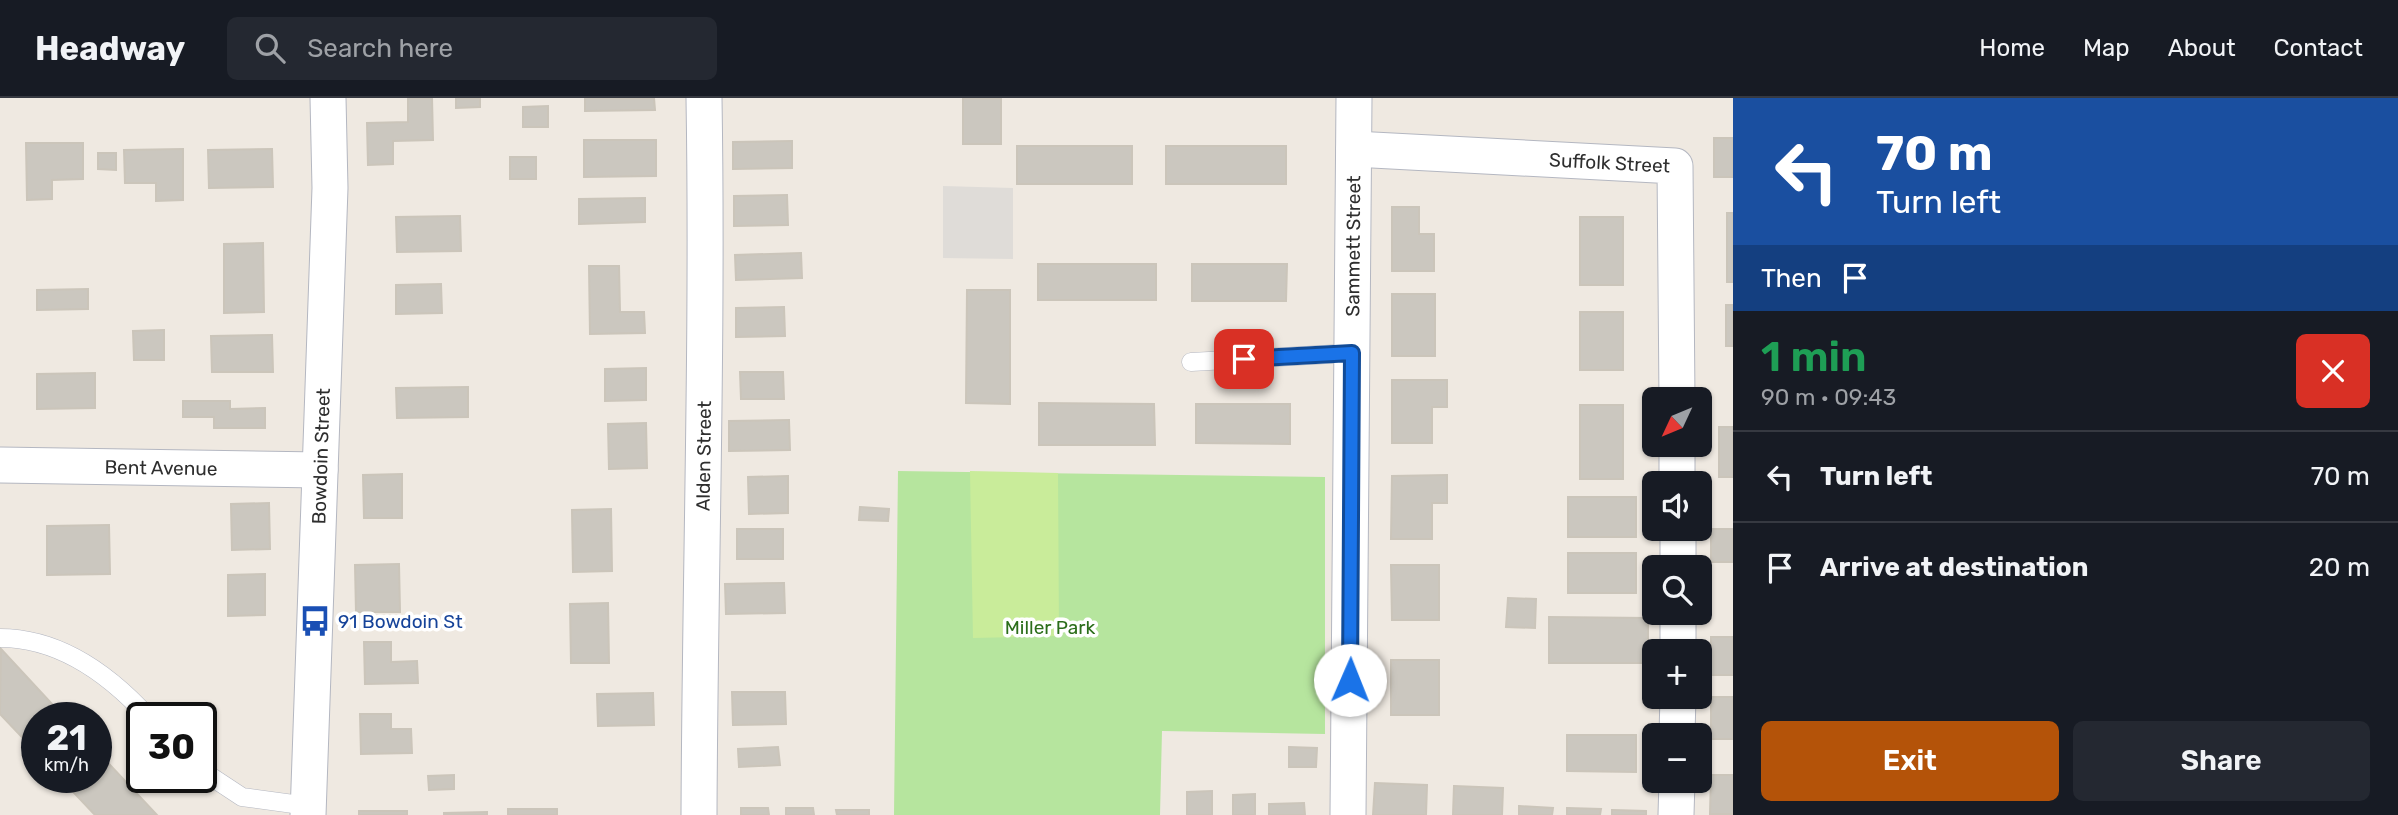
<!DOCTYPE html>
<meta charset="utf-8">
<style>
:root{--surface:#171b24;--page:#242831;--text:#f1f3f6;--muted:#9ea1a6;--line:#363941;--accent:#b45309}
body{margin:0;font-family:Rubik,sans-serif;background:var(--page);color:var(--text);height:100vh;display:flex;flex-direction:column;font-size:26px;white-space:nowrap}
*{box-sizing:border-box;margin:0}
p{font-size:23px;color:var(--muted)}
.icon{flex:none;width:38px;height:38px;fill:none;stroke:currentColor;stroke-width:2;stroke-linecap:round;stroke-linejoin:round}
.map{position:relative;flex:1;overflow:hidden}
.drawer{display:flex;flex-direction:column;background:var(--surface);width:665px}
.drawer>*{flex:none}
.top-card{background:#1a4fa0;color:#fff;overflow:hidden}
.needle{width:46px;rotate:226deg}
.buttons{position:absolute;left:1642px;top:289px;display:grid;gap:14px}
.buttons a{display:grid;place-items:center;width:70px;height:70px;border-radius:10px;background:var(--surface);box-shadow:0 2px 5px #0004;font-size:35px}
.speed{position:absolute;left:21px;top:604px;display:flex;gap:14px;font-size:35px;font-weight:700;text-align:center}
.speed>*{display:grid;place-content:center;width:91px;height:91px;border-radius:50%;background:var(--surface);box-shadow:0 2px 5px #0004;line-height:1}
.speed small{font-size:18px;font-weight:400}
.speed .limit{border:4px solid #111;border-radius:10px;background:#fff;color:#111}
.pin{position:absolute;display:grid;place-items:center;width:60px;height:60px;color:#fff;margin:-30px;border-radius:14px;box-shadow:0 4px 10px #0006}
.me{position:absolute;width:77px;margin:-38px;rotate:1deg;stroke-linejoin:round;filter:drop-shadow(0 0 5px #0008)}
.turn{display:flex;align-items:center;gap:24px;height:147px;padding:0 28px;font-size:32px}
.turn .icon{width:91px;height:91px;stroke-width:2.5}
.turn b{display:block;font-size:49px;line-height:60px}
.then{display:flex;align-items:center;height:66px;padding:0 28px;background:#0003;gap:14px;font-size:26px}
.round{display:grid;place-items:center;flex:none;width:74px;height:74px;border-radius:10px;background:var(--page)}
.head{display:flex;align-items:center;justify-content:space-between;height:119px;padding:0 28px}
h1{font-size:42px;font-weight:600;line-height:52px;color:#1e9e55}
.action{display:flex;gap:14px;margin-top:auto;padding:14px 28px}
.action a{flex:1;height:80px;border-radius:10px;background:var(--accent);color:#fff;font-size:28px;font-weight:600;line-height:80px;text-align:center}
.action a+a{background:var(--page);color:var(--text)}
ul{padding:0;list-style:none}
li{display:flex;align-items:center;gap:21px;height:91px;padding:0 28px;border-top:2px solid var(--line)}
li div{flex:1}
li b{display:block;font-size:26px}
li em{font-style:normal}
header{display:flex;align-items:center;gap:42px;box-sizing:border-box;height:98px;padding:0 35px;background:var(--surface);border-bottom:2px solid var(--line)}
header strong{font-size:33px}
nav{display:flex;gap:38px;margin-inline-start:auto;font-size:24px}
.search{width:490px;height:63px;background:var(--page);display:flex;align-items:center;gap:18px;box-sizing:border-box;padding:0 24px;border-radius:10px;color:var(--muted);font-size:26px}
main{display:flex;flex:1;min-height:0}
.map>svg:first-child{display:block}
.green{fill:#b6e59e}
.pitch{fill:#c9ec9a}
.plaza{fill:#dfdcd8}
.building{fill:#cbc7bf;stroke:#cbc5ba;stroke-width:2}
.lines{fill:none;stroke-linecap:round;stroke-linejoin:round}
.service-casing{stroke:#b4b7c1;stroke-width:19}
.minor-casing{stroke:#b4b7c1;stroke-width:37}
.service{stroke:#fff;stroke-width:18}
.minor{stroke:#fff;stroke-width:35}
.route-casing{stroke:#114b97;stroke-width:18}
.route{stroke:#1a73e8;stroke-width:12}
.labels{text-anchor:middle;dominant-baseline:central;stroke-width:7;stroke-linejoin:round;paint-order:stroke}
.street-label{font-size:19px;fill:#2e2e2e;stroke:#fff}
.transit-label{font-size:19px;fill:#164399;stroke:#fff;text-anchor:start}
.park-label{font-size:19px;fill:#2c6e1b;stroke:#fff}
</style>
<header>
<strong>Headway</strong>
<div class="search"><svg class="icon" aria-label="search" viewBox="0 0 24 24"><circle cx="10" cy="10" r="6"/><path d="M15 15l6 6"/></svg>Search here</div>
<nav><a>Home</a><a>Map</a><a>About</a><a>Contact</a></nav>
</header>
<main>
<div class="map">
<svg width="1733" height="717" viewBox="0 0 1733 717">
<rect width="100%" height="100%" fill="#efe9e1"/>
<path class="green" d="M898,373L1325,379V636L1162,633L1160,717H894Z"/>
<path class="pitch" d="M970,373L1058,375L1059,538L973,540Z"/>
<path class="plaza" d="M943,88L1013,90V161L943,160Z"/>
<path class="building" d="M408,0H432L433,42L393,43V66L368,67L367,25L408,24Z
M456,0H480V9L456,10Z
M585,0H654L655,12L585,13Z
M963,0H1001V46H963Z
M548,8V29H523V9Z
M1714,40H1733V79H1714Z
M584,42H656V78L584,79Z
M792,43V70L733,71V44Z
M26,45H83V81L52,82V101L27,102Z
M1017,48H1132V86H1017Z
M1166,48H1286V86H1166Z
M183,51V102L156,103V85H125L124,52Z
M272,51L273,89L209,90L208,52Z
M98,55H116V72L98,71Z
M510,59H536V81H510Z
M787,97L788,127L734,128V98Z
M645,100V124L579,126V101Z
M1392,109H1419V136H1434V173H1392Z
M1727,115H1733V184H1727Z
M460,118L461,153L397,154L396,119Z
M1580,119H1623V187H1580Z
M263,145L264,214L224,215V146Z
M801,155L802,180L736,182L735,157Z
M1038,166H1156V202H1038Z
M1192,166H1287L1286,203H1192Z
M589,168H619L620,214H644L645,235L590,236Z
M441,186L442,215L396,216V187Z
M88,191V211L37,212V192Z
M967,192H1010V306L966,305Z
M1392,196H1435V258H1392Z
M1726,207H1733V248H1726Z
M784,209L785,238L736,239V210Z
M1580,214H1623V272H1580Z
M164,232V262H134L133,233Z
M272,237L273,274H212L211,238Z
M646,270V302L605,303V271Z
M740,274H783L784,301H741Z
M95,275V310L37,311V276Z
M1392,282H1447V309H1432V345H1392Z
M468,289V319L397,320L396,290Z
M183,303H230V311L265,310V330H214V319H183Z
M1039,305L1154,306L1155,347H1039Z
M1196,306H1290V346L1196,345Z
M1580,307H1623V381H1580Z
M789,322L790,352L729,353V323Z
M646,325L647,370L609,371L608,326Z
M1719,329H1733V379H1719Z
M402,376V420H364L363,377Z
M1447,377V405H1432V441H1391L1392,378Z
M788,378V415L749,416L748,379Z
M1568,399H1636V439H1568Z
M269,405L270,451L232,452L231,406Z
M860,409L889,411L888,423L859,422Z
M611,411L612,473L573,474L572,412Z
M109,427L110,476L47,477V428Z
M737,431H783V461H737Z
M1711,431H1733V464H1711Z
M1568,455H1636V495H1568Z
M399,466L400,514H356L355,467Z
M1391,467H1439V522H1392Z
M265,476V517L228,518V477Z
M784,485L785,515L726,516L725,486Z
M1508,500L1536,501L1535,530L1506,529Z
M608,505L609,565H571L570,506Z
M1549,519L1648,520V565H1549Z
M1711,539H1733V577H1711Z
M364,544H391V564L417,563L418,585L365,586Z
M1,551L65,620H37V655L0,616Z
M1391,562H1439V617H1391Z
M732,594H785L786,626L733,627Z
M653,595L654,627L598,628L597,596Z
M1711,599H1733V641H1711Z
M360,616H391V631H411L412,655L361,656Z
M1567,637H1636V674L1567,673Z
M778,649L780,667L739,669L738,651Z
M1289,649L1317,650L1316,669H1289Z
M96,652L157,717H95L59,679H96Z
M454,677V691L429,692L428,678Z
M1711,677H1733V716H1710Z
M1375,685L1427,687L1426,717H1373Z
M1454,688L1503,690L1502,717H1453Z
M1212,693V717H1187V694Z
M1255,696V717H1233V697Z
M1304,705L1305,717H1269V706Z
M1519,708L1553,710L1552,717H1519Z
M741,710H768L769,717H741Z
M786,710H813L814,717H786Z
M1567,710L1601,711L1600,717H1567Z
M508,711H557V717H508Z
M836,712H869V717H837Z
M1612,712L1646,713V717H1612Z
M359,713H407V717H359Z
M487,714V717H444V715Z"/>
<g class="lines">
<defs>
<path id="service" d="M1191,264L1352,255
M0,540C59,540 110,577 149,620
M201,672L242,699L308,708"/>
<g id="minor">
<path id="s1" d="M1354,51L1675,68L1677,301"/>
<path d="M1677,346V385"/>
<path id="s2" d="M0,367L320,372"/>
<path d="M1678,469V430"/>
<path d="M1678,553V514"/>
<path d="M1677,637L1678,598"/>
<path id="s3" d="M308,717L330,90L328,0"/>
<path id="s4" d="M699,717C700,478 708,239 704,0"/>
<path id="s5" d="M1348,717L1354,0"/>
<path d="M1676,717L1677,682"/>
</g>
</defs>
<use href="#service" class="service-casing"/>
<use href="#minor" class="minor-casing"/>
<use href="#service" class="service"/>
<use href="#minor" class="minor"/>
</g>
<g class="lines">
<defs>
<path id="route" d="M1244,261L1352,255L1350,582"/>
</defs>
<use href="#route" class="route-casing"/>
<use href="#route" class="route"/>
</g>
<defs>
<symbol id="bus-bare" viewBox="-9 -9 18 18"><path d="M-5-6H5V4H4V6H2V4H-2V6H-4V4H-5ZM-3.5-4V0h7V-4ZM-3.5 1.2v1.5H-2V1.2ZM2 1.2v1.5H3.5V1.2Z" fill="#1a4fb4" stroke="#fff" stroke-width="2.5" paint-order="stroke"/></symbol>
</defs>
<g fill-rule="evenodd">
<use href="#bus-bare" x="293" y="501" width="44" height="44"/>
</g>
<g class="labels">
<g class="street-label">
<text stroke="none"><textPath href="#s1" startOffset="256">Suffolk Street</textPath></text>
<text stroke="none"><textPath href="#s5" startOffset="569">Sammett Street</textPath></text>
<text stroke="none"><textPath href="#s4" startOffset="359">Alden Street</textPath></text>
<text stroke="none"><textPath href="#s3" startOffset="359">Bowdoin Street</textPath></text>
<text stroke="none"><textPath href="#s2" startOffset="161">Bent Avenue</textPath></text>
</g>
<g class="transit-label">
<text x="338" y="523">91 Bowdoin St</text>
</g>
<g class="park-label">
<text x="1050" y="529">Miller Park</text>
</g>
</g>
</svg>
<div class="buttons">
<a><svg class="needle" viewBox="-14 -14 28 28"><path d="M0-13l5 13h-10z" fill="#e53935"/><path d="M0 13l5-13h-10z" fill="#9ea1a6"/></svg></a>
<a><svg class="icon" aria-label="sound" viewBox="0 0 24 24"><path d="M4 9h4l5-4v14l-5-4H4zM17 9q2 3 0 6"/></svg></a>
<a><svg class="icon" aria-label="search" viewBox="0 0 24 24"><circle cx="10" cy="10" r="6"/><path d="M15 15l6 6"/></svg></a>
<a>+</a>
<a>−</a>
</div>
<div class="speed"><div>21<small>km/h</small></div><div class="limit">30</div></div>
<div class="pin" style="left:1244px;top:261px;background:#d93025"><svg class="icon" aria-label="arrive" viewBox="0 0 24 24"><path d="M6 21V4h12l-3 4 3 4H6"/></svg></div>
<svg class="me" style="left:1350px;top:582px" viewBox="-20 -20 40 40"><circle r="19" fill="#fff"/><path d="M0-13L10 11 0 6-10 11z" fill="#1a73e8"/></svg>
</div>
<section class="drawer">
<div class="top-card">
<div class="turn"><svg class="icon" aria-label="left" viewBox="0 0 24 24"><path d="M17 20v-9H6M10 6l-5 5 5 5"/></svg><div><b>70 m</b>Turn left</div></div>
<div class="then">Then<svg class="icon" aria-label="arrive" viewBox="0 0 24 24"><path d="M6 21V4h12l-3 4 3 4H6"/></svg></div>
</div>
<div class="head"><div><h1>1 min</h1><p>90 m · 09:43</p></div><a class="round" style="background:#d93025;color:#fff"><svg class="icon" aria-label="close" viewBox="0 0 24 24"><path d="M6 6l12 12M18 6L6 18"/></svg></a></div>
<ul>
<li><svg class="icon" aria-label="left" viewBox="0 0 24 24"><path d="M17 20v-9H6M10 6l-5 5 5 5"/></svg><div><b>Turn left</b></div><em>70 m</em></li>
<li><svg class="icon" aria-label="arrive" viewBox="0 0 24 24"><path d="M6 21V4h12l-3 4 3 4H6"/></svg><div><b>Arrive at destination</b></div><em>20 m</em></li>
</ul>
<div class="action"><a>Exit</a><a>Share</a></div>
</section>
</main>
